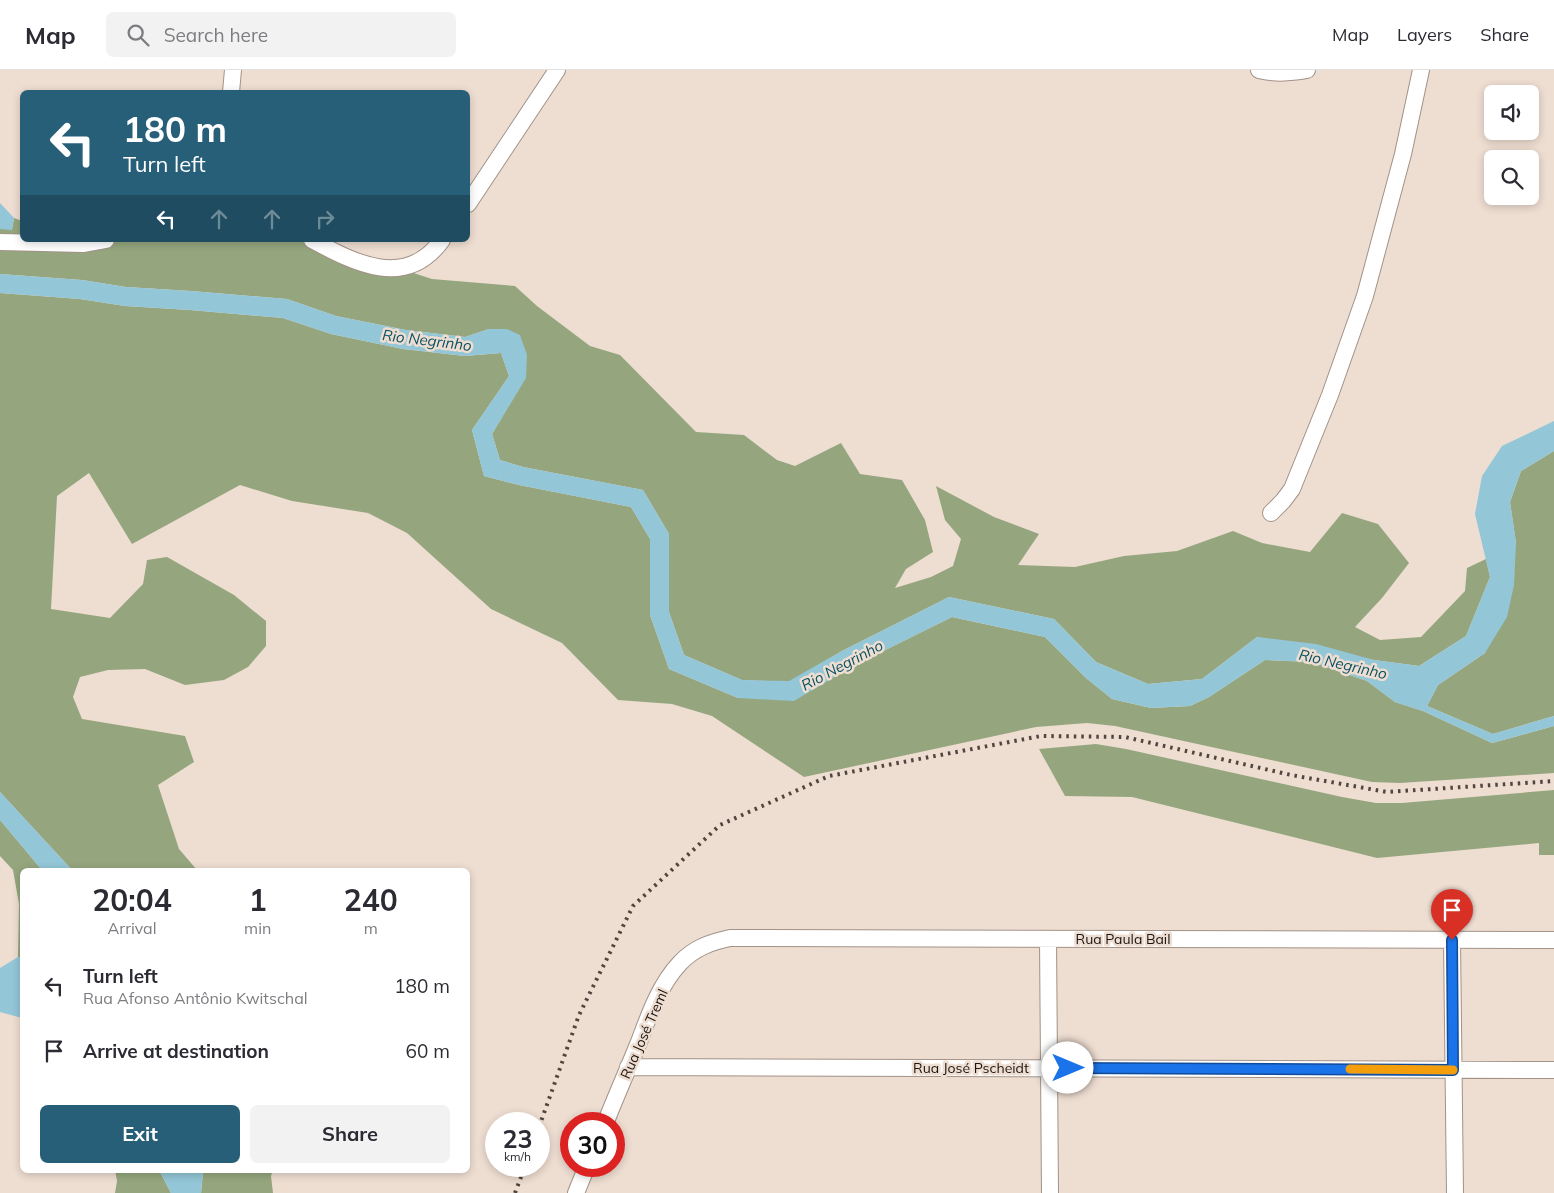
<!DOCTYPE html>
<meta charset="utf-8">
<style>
:root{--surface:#fff;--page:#f2f2f3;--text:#2b2b33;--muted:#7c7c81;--line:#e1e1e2;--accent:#275f79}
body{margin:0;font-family:Mulish,sans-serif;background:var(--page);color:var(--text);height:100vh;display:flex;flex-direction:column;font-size:19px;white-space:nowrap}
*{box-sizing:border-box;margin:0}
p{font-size:16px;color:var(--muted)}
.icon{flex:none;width:28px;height:28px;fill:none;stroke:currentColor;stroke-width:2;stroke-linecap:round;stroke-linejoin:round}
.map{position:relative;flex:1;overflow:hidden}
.details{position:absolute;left:20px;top:798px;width:450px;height:305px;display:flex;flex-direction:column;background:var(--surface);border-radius:8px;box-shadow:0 2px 8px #0003}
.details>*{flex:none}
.top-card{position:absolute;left:20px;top:20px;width:450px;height:152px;border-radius:8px;box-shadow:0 2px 8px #0003;background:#275f79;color:#fff;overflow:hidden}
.controls{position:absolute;left:1484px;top:15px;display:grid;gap:10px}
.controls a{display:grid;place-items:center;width:55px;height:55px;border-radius:8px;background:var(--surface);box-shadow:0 2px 8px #0003;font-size:25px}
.speed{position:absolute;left:485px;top:1042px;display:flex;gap:10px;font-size:25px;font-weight:700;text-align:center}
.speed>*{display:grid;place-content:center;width:65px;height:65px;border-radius:50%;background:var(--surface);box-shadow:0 2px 8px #0003;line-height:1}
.speed small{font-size:12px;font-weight:400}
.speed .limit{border:8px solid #d22;background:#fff;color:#111}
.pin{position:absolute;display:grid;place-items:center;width:42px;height:42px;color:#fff;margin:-51px -21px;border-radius:50% 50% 50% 0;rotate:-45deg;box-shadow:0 0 5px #0007}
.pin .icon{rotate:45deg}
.me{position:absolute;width:55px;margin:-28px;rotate:90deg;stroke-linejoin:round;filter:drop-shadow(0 0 4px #0008)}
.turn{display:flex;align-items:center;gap:18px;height:105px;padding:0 20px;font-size:22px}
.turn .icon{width:65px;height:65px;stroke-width:2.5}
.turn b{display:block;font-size:35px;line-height:42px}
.lanes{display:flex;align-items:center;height:48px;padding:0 20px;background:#0003;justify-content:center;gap:25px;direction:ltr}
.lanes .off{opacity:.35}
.eta{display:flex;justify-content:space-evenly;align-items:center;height:85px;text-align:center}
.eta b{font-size:30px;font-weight:700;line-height:35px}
.primary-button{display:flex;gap:10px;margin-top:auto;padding:10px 20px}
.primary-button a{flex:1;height:58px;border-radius:8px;background:var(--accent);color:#fff;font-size:20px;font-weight:700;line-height:58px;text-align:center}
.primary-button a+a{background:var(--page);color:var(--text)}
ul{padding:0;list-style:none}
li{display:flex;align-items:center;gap:15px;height:65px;padding:0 20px}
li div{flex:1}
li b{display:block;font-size:19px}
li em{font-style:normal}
header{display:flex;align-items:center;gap:30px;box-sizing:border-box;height:70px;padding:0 25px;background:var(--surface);border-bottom:1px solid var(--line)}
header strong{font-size:24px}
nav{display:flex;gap:28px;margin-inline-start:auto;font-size:18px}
.search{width:350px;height:45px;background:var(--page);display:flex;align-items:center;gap:12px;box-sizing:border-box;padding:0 18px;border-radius:8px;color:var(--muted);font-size:19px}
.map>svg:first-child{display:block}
.forest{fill:#95a67e}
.water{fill:#93c6d7}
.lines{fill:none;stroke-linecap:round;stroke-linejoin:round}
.street-casing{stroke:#a29287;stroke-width:18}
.street{stroke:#fff;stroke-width:16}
.rail{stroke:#4f4640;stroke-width:4;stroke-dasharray:2.5 5;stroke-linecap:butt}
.route-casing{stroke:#114b97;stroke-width:12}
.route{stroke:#1a73e8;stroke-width:9}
.slow{stroke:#f59e0b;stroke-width:9}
.labels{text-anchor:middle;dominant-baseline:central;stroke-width:5;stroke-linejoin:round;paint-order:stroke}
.street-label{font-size:14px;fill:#1b1511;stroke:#eeddd1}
.water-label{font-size:15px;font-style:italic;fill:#095264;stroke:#eeddd1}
</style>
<header>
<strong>Map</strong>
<div class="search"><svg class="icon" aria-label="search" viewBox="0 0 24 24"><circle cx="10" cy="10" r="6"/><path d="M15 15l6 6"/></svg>Search here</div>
<nav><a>Map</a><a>Layers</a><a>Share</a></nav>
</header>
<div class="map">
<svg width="1554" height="1123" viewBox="0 0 1554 1123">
<rect width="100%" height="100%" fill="#eeddd1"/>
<path class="forest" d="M14,148L22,151V170H312L432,209L515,216L537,236L590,276L620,285L696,362L744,365L777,390L795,396L841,373L860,404L902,410L925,450L933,482L906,499L895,518L931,507L953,496L961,469L945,450L936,416L994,447L1039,464L1018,495L1075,497L1124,486L1177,481L1233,461L1262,473L1310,482L1342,443L1378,454L1409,493L1382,528L1355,557L1380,570L1421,567L1465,521L1467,498L1486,489L1490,507L1466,566L1419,596L1374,590L1257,567L1202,609L1148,614L1096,592L1054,549L949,527L842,581L789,612L742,610L684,585L669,542V464L643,420L523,397L500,390L492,364L526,307L489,259L465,267L406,260L336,246L287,229L191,221L126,217L82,210L0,204V159H12Z
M0,223L80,229L125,236L190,240L283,248L331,264L403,279L465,286L501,283L509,306L472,360L484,406L519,415L631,437L650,469V545L669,599L738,628L851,597L952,547L1045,567L1086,608L1112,629L1151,638L1190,636L1209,627L1265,590L1312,592L1367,611L1395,632L1423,641L1492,673L1554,656V703L1400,713L1372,712L1115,656L1087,653L1036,657L804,707L712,646L672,634L618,630L562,573L491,539L407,463L368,443L292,431L240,415L132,474L89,403L57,426L51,539L110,548L143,514L147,490L167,487L234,525L266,551V576L248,597L224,610L185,615L145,599L108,600L80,607L73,627L82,649L185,666L194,692L158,715L179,779L197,800H72L0,722Z
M1554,381V646L1493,664L1427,636L1438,615L1485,583L1516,473L1510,432L1521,401Z
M1096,674L1126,679L1342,727L1376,733H1402L1554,720V785H1539V773L1377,788L1132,727L1065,726L1039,679Z
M0,750L42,800H22V887H18L19,834L13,800L0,786Z
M115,1100H159L171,1123H115L117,1111Z
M201,1100H273L271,1106L273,1123H201L203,1103Z"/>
<path class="water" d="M0,133L14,148L12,160L0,159Z
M0,204L82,210L126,217L191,221L287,229L336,246L406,260L465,267L489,259H507L520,265L527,285L526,308L492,364L500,390L523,397L643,420L669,464V542L684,585L742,610L789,611L842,581L949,527L1054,549L1096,592L1148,614L1202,609L1257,567L1316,574L1374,590L1419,596L1466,566L1490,507L1475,444L1482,406L1502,376L1554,351V381L1521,401L1510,432L1516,473L1514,515L1507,547L1485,583L1438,615L1427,636L1493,664L1554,646V656L1492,673L1423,641L1395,632L1367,611L1312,592L1265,590L1209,627L1190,636L1151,638L1112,629L1086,608L1045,567L952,547L851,597L794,631L738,628L669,599L650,545V469L631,437L519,415L484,406L472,360L509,306L501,283L465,286L403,279L331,264L283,248L190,240L125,236L80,229L0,223Z
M0,722L72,800H42L0,750Z
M18,887H22V948L0,942V898Z
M159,1100H201L203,1103L201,1123H171Z"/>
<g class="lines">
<defs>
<path id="street" d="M1259,0C1274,4 1291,3 1307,0
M231,22L233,0
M468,134L557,0
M312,170C355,193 406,220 442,170
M0,172L84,174L106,170
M1271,443L1283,431L1292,419L1330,325L1365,226L1403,84L1421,0
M1048,869L1050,1123
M1452,870L1455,1123
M628,997L1554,1000
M605,1054C616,1026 628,999 639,972C649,945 660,914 680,893C694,878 711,872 730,868L1554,870
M576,1123L587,1096"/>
</defs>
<use href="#street" class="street-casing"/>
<use href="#street" class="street"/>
<path class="rail" d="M539,1057L579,945L633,836L720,755L829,706L1041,666L1125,667L1291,705L1387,722L1554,711
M515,1123L525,1096"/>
</g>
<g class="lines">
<defs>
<path id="route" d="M1068,998L1453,1000L1452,870"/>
</defs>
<use href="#route" class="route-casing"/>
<use href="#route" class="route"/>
<path class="slow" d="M1350,999L1453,1000"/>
</g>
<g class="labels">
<g class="street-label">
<text x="1123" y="869">Rua Paula Bail</text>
<text transform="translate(644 964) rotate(-66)">Rua José Treml</text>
<text x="971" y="998">Rua José Pscheidt</text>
</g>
<g class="water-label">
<text transform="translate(427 270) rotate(7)">Rio Negrinho</text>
<text transform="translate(1343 594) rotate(13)">Rio Negrinho</text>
<text transform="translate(842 595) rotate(-28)">Rio Negrinho</text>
</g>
</g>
</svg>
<div class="controls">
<a><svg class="icon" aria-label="sound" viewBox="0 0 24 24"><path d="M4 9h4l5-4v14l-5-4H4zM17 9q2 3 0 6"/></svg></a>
<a><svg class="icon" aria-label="search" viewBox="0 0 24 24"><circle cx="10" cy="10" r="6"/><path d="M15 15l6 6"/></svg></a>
</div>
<div class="speed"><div>23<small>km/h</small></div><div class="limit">30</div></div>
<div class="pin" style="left:1452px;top:870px;background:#d93025"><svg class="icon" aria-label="arrive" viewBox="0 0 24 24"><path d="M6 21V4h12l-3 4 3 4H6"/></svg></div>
<svg class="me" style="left:1068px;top:998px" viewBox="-20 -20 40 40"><circle r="19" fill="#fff"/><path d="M0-13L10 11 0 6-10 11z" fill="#1a73e8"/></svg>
<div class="top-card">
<div class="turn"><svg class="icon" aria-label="left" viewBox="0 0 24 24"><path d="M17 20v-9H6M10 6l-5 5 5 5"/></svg><div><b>180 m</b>Turn left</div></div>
<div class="lanes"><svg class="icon" aria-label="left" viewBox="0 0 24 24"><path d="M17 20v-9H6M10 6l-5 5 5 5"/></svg><svg class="icon off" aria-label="ahead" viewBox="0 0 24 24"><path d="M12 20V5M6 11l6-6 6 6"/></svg><svg class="icon off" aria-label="ahead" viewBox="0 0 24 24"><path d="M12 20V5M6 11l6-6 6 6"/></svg><svg class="icon off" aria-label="right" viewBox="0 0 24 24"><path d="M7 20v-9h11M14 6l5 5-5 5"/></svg></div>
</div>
<section class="details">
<div class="eta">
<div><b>20:04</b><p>Arrival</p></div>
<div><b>1</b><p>min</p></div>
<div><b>240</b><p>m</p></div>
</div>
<ul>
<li><svg class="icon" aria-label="left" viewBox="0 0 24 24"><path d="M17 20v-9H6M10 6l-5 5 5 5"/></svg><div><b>Turn left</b><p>Rua Afonso Antônio Kwitschal</p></div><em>180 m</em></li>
<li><svg class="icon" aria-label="arrive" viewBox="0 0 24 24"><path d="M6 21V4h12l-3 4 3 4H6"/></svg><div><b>Arrive at destination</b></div><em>60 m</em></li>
</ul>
<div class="primary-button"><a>Exit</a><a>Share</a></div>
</section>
</div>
